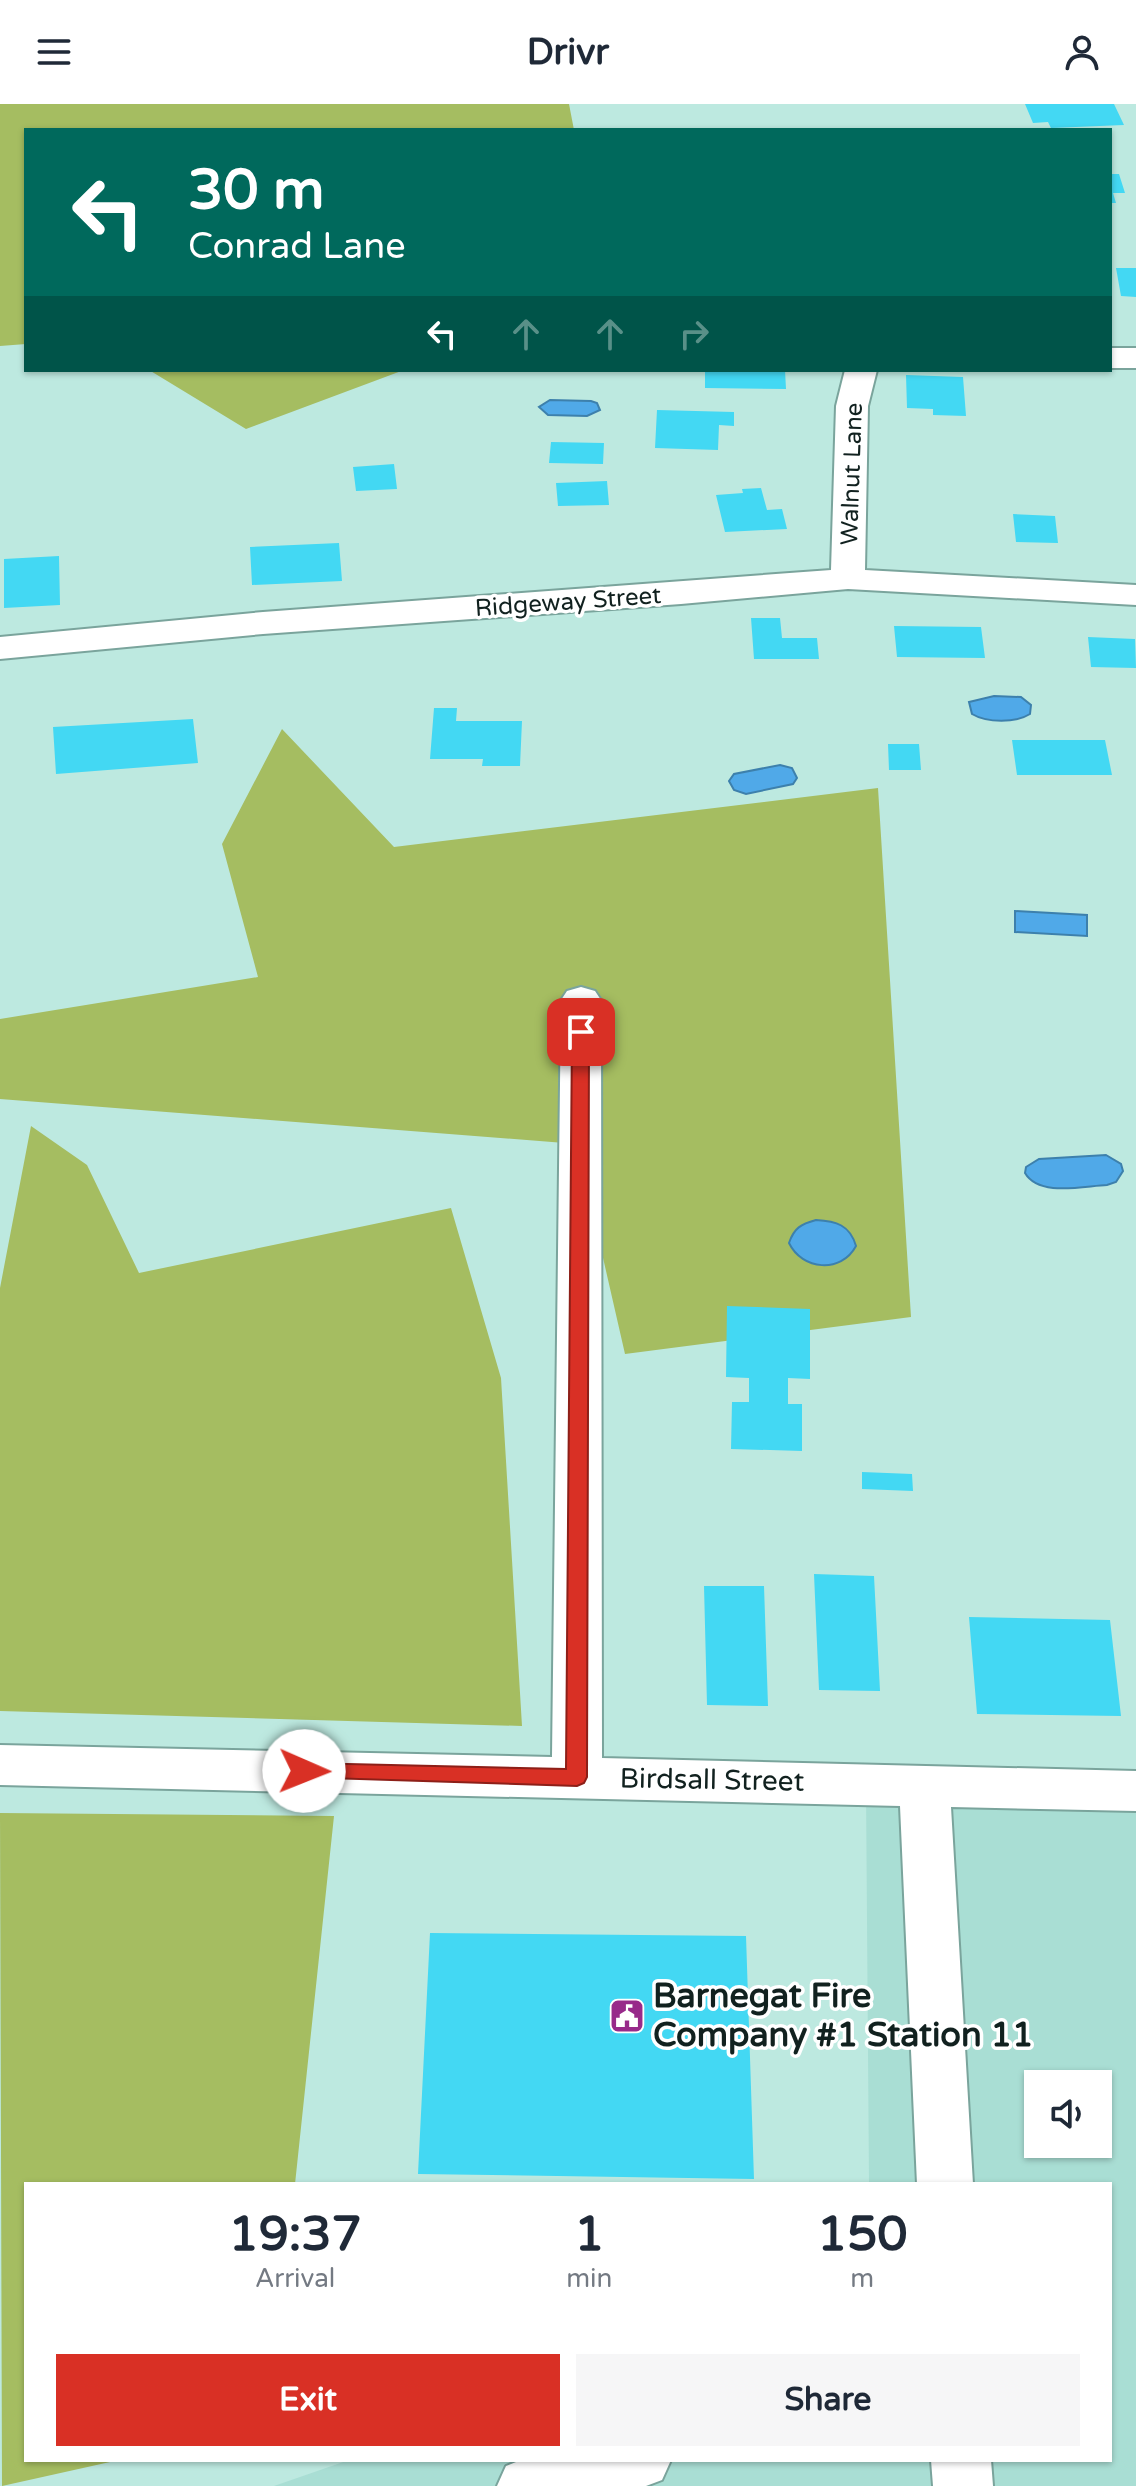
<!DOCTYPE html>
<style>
:root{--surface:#fff;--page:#f6f6f7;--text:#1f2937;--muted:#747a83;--accent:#d93025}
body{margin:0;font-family:"Varela Round",sans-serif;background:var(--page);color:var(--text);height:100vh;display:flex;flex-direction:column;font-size:30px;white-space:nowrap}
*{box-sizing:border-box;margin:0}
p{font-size:26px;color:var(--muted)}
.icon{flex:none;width:44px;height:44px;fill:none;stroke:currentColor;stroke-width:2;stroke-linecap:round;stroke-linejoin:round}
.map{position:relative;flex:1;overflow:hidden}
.sheet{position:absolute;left:24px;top:2078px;width:1088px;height:280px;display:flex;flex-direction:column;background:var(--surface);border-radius:0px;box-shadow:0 2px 6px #0004}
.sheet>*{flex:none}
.guide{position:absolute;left:24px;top:24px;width:1088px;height:244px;border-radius:0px;box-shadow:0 2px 6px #0004;background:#00695c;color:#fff;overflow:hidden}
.buttons{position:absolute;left:1024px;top:1966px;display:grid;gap:16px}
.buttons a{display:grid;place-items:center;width:88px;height:88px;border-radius:0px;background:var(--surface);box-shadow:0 2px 6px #0004;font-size:40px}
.pin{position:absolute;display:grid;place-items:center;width:68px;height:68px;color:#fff;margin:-34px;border-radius:16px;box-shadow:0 4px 12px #0006}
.me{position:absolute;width:88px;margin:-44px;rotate:91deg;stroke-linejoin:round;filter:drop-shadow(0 0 6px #0008)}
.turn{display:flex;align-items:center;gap:28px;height:168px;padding:0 32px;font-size:36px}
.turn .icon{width:104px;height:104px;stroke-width:2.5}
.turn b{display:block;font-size:56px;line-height:68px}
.lanes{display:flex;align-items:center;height:76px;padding:0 32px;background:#0003;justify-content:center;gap:40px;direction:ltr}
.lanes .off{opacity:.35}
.eta{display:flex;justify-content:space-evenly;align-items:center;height:136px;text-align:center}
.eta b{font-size:48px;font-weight:800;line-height:56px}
.cta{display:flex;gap:16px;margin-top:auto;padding:16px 32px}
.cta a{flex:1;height:92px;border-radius:0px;background:var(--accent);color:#fff;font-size:32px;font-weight:800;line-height:92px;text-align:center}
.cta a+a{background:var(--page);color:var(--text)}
header{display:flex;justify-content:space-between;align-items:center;height:104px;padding:0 32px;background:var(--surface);font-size:36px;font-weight:800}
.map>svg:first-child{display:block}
.built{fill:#a9ded4;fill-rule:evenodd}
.green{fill:#a5bd61}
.water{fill:#50a9e8;stroke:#3d80ac;stroke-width:2}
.building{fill:#43d8f3}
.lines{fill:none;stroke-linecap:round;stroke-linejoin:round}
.minor-casing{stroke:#7aa49c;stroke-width:4}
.minor{fill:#fff;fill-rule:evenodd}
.route{fill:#d93025;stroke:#8d1f18;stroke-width:2}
.labels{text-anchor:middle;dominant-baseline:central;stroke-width:7;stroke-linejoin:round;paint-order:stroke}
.far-street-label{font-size:24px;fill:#11211f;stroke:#fff}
.street-label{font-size:28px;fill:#11211f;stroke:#fff}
.near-poi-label{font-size:34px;font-weight:bold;fill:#11211f;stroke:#fff;text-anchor:start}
</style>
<header><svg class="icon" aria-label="menu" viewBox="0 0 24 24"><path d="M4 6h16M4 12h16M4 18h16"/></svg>Drivr<svg class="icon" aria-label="person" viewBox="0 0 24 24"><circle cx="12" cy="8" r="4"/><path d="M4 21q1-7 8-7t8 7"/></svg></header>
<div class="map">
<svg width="1136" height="2382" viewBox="0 0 1136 2382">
<rect width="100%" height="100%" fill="#bde9e0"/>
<path class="built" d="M866,1685L1136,1699V2382H274L349,2356H1110V2080H869ZM1038,1980H1098V2040H1038Z"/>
<path class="green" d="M0,0H569L574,26H26V240L0,242Z
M149,266H404L246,325Z
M282,625L394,743L878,684L911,1213L625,1250L577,1040L0,995V915L258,873L222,740Z
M31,1022L87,1061L139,1169L451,1104L501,1274L522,1622L0,1607V1184Z
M0,1709L334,1712L295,2080H26V2356H119L2,2382Z"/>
<path class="water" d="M550,296L591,297L597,299L600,306L587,312L548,311L539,303Z
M994,592L1021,593L1031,601L1030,610C1016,619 987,619 972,610L969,598Z
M780,661L792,664L797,674L793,680L746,690L734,686L729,677L734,670Z
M1015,807L1087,811V832L1015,828Z
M1106,1051L1121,1060L1123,1067L1116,1078L1107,1081C1083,1082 1039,1093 1025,1069L1026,1063L1039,1055Z
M816,1116C836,1117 850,1121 856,1142C841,1170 802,1166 789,1139C794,1124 801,1120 816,1116Z"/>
<path class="building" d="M1025,0H1114L1124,21L1051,24L1048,18L1033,19Z
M1110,70H1119L1125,89H1113L1116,99H1110Z
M1116,164H1136V193L1121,192Z
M705,266H785L786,285L705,284Z
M906,271L963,273L966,312L933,311V305L907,304Z
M657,306L734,308V322L719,321L718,346L655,344Z
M551,338L604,339L603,360L549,359Z
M394,360L397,385L356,387L353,363Z
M607,377L609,401L558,402L556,379Z
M761,384L767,406L782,405L787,425L725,428L716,391L743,389L742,385Z
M1013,410L1055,412L1058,439L1016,438Z
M339,439L342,477L252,481L250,443Z
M59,452L60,501L4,504V455Z
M751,514H780L782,534H817L819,555H754Z
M894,522L981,523L985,554L897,553Z
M1088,533L1135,535L1136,564L1091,563Z
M434,604H457L456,617H522L520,662H482L483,655H430Z
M193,615L198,659L56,670L53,623Z
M1012,636H1105L1112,671H1017Z
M888,640H919L921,666H889Z
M727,1202L810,1205V1275L788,1274V1300H802V1347L731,1345L732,1298H749V1274L726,1273Z
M862,1368L912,1370L913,1387L862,1385Z
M814,1470L874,1472L880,1587L819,1586Z
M704,1482H764L768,1602L707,1601Z
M969,1513L1110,1516L1121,1612L977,1610Z
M430,1829L746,1832L754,2075L418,2070Z"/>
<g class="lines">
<defs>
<path id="minor" d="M1110,244H1136V264H1110Z
M845,266H877L868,302L865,466L1136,481V501L848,485L681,500L263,530L0,555V533L263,508L831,466L836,302Z
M581,883L595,887L601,896L602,1654L1136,1667V1707L951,1703L973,2080H917L900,1702L0,1681V1641L552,1653L561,896L567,887Z
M521,2356H671L662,2376L646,2382H497L506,2362Z
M931,2356H991L993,2382H933Z"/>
</defs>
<use href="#minor" class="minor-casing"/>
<use href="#minor" class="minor"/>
</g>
<path class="route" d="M581,922L589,928L587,1673L584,1679L577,1682L296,1673L293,1667L296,1661L304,1659L566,1665L572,928Z"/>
<defs>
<symbol id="civic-square" viewBox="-11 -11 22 22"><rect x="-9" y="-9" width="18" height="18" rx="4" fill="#982a8a" stroke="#fff"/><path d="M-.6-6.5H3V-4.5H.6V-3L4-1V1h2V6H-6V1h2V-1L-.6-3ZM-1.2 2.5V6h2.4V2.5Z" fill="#fff"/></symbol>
</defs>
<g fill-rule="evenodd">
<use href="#civic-square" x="607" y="1892" width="40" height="40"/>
</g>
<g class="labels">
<g class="far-street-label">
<text transform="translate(852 370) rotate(-88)">Walnut Lane</text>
<text transform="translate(568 498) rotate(-4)">Ridgeway Street</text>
</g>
<g class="street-label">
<text transform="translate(712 1676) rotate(1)">Birdsall Street</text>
</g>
<g class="near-poi-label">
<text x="653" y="1892">Barnegat Fire<tspan x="653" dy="39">Company #1 Station 11</tspan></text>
</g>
</g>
</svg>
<div class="buttons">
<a><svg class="icon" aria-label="sound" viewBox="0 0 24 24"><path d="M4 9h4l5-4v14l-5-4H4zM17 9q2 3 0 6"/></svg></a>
</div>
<div class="pin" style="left:581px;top:928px;background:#d93025"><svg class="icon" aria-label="arrive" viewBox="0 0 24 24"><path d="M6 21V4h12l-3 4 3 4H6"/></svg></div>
<svg class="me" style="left:304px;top:1667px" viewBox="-20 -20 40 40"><circle r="19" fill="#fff"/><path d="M0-13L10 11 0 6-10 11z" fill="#d93025"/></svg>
<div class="guide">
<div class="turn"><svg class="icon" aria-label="left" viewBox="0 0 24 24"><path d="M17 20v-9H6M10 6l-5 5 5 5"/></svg><div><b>30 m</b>Conrad Lane</div></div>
<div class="lanes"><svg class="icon" aria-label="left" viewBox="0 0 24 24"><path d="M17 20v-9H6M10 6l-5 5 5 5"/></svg><svg class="icon off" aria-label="ahead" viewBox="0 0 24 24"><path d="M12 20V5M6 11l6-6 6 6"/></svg><svg class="icon off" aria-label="ahead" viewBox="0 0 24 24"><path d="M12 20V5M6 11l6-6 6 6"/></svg><svg class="icon off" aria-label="right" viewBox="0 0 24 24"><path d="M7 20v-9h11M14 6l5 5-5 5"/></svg></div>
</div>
<section class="sheet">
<div class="eta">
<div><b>19:37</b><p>Arrival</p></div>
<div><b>1</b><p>min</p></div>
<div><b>150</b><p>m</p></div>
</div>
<div class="cta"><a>Exit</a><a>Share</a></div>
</section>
</div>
